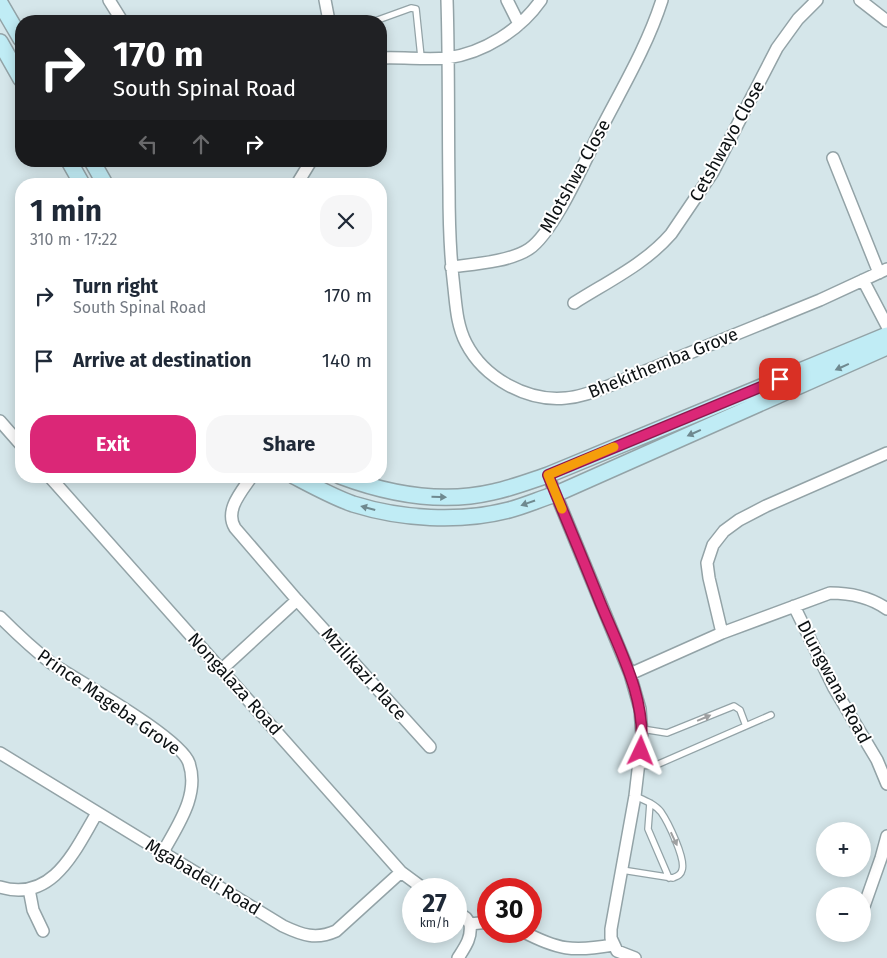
<!DOCTYPE html>
<meta charset="utf-8">
<style>
:root{--surface:#fff;--page:#f6f6f7;--text:#1f2937;--muted:#747a83;--accent:#db2777}
body{margin:0;font-family:"Fira Sans",sans-serif;background:var(--page);color:var(--text);height:100vh;display:flex;flex-direction:column;font-size:19px;white-space:nowrap}
*{box-sizing:border-box;margin:0}
p{font-size:16px;color:var(--muted)}
.icon{flex:none;width:28px;height:28px;fill:none;stroke:currentColor;stroke-width:2;stroke-linecap:round;stroke-linejoin:round}
.map{position:relative;flex:1;overflow:hidden}
.side{position:absolute;left:15px;top:178px;width:372px;height:305px;display:flex;flex-direction:column;background:var(--surface);border-radius:20px;box-shadow:0 2px 12px #0003}
.side>*{flex:none}
.guide{position:absolute;left:15px;top:15px;width:372px;height:152px;border-radius:20px;box-shadow:0 2px 12px #0003;background:#202124;color:#fff;overflow:hidden}
.fabs{position:absolute;left:816px;top:822px;display:grid;gap:10px}
.fabs a{display:grid;place-items:center;width:55px;height:55px;border-radius:50%;background:var(--surface);box-shadow:0 2px 12px #0003;font-size:25px}
.speed{position:absolute;left:402px;top:878px;display:flex;gap:10px;font-size:25px;font-weight:700;text-align:center}
.speed>*{display:grid;place-content:center;width:65px;height:65px;border-radius:50%;background:var(--surface);box-shadow:0 2px 12px #0003;line-height:1}
.speed small{font-size:12px;font-weight:400}
.speed .limit{border:8px solid #d22;background:#fff;color:#111}
.pin{position:absolute;display:grid;place-items:center;width:42px;height:42px;color:#fff;margin:-21px;border-radius:10px;box-shadow:0 2px 8px #0006}
.me{position:absolute;width:55px;margin:-28px;rotate:2deg;stroke-linejoin:round;filter:drop-shadow(0 0 4px #0008)}
.turn{display:flex;align-items:center;gap:18px;height:105px;padding:0 15px;font-size:22px}
.turn .icon{width:65px;height:65px;stroke-width:2.5}
.turn b{display:block;font-size:35px;line-height:42px}
.lanes{display:flex;align-items:center;height:48px;padding:0 15px;background:#0003;justify-content:center;gap:25px;direction:ltr}
.lanes .off{opacity:.35}
.round{display:grid;place-items:center;flex:none;width:52px;height:52px;border-radius:20px;background:var(--page)}
.headline{display:flex;align-items:center;justify-content:space-between;height:85px;padding:0 15px}
h1{font-size:30px;font-weight:700;line-height:38px}
.action{display:flex;gap:10px;margin-top:auto;padding:10px 15px}
.action a{flex:1;height:58px;border-radius:20px;background:var(--accent);color:#fff;font-size:20px;font-weight:700;line-height:58px;text-align:center}
.action a+a{background:var(--page);color:var(--text)}
ul{padding:0;list-style:none}
li{display:flex;align-items:center;gap:15px;height:65px;padding:0 15px}
li div{flex:1}
li b{display:block;font-size:19px}
li em{font-style:normal}
.map>svg:first-child{display:block}
.lines{fill:none;stroke-linecap:round;stroke-linejoin:round}
.lane-casing{stroke:#93a3a7;stroke-width:8}
.street-casing{stroke:#93a3a7;stroke-width:14}
.secondary-casing{stroke:#93a3a7;stroke-width:18}
.lane{stroke:#fff;stroke-width:5.5}
.street{stroke:#fff;stroke-width:11}
.secondary{stroke:#c0ecf5;stroke-width:15}
.oneway{fill:#6f898f}
.oneway2{fill:#9ea0a1}
.route-casing{stroke:#8e194d;stroke-width:12}
.route{stroke:#db2777;stroke-width:9}
.slow{stroke:#f59e0b;stroke-width:9}
.labels{text-anchor:middle;dominant-baseline:central;stroke-width:4;stroke-linejoin:round;paint-order:stroke}
.street-label{font-size:18px;fill:#0c1113;stroke:#fff}
</style>
<div class="map">
<svg width="887" height="958" viewBox="0 0 887 958">
<rect width="100%" height="100%" fill="#d5e6ea"/>
<g class="lines">
<defs>
<path id="lane" d="M375,21L411,8L416,9L421,57
M642,729L667,733L734,706L740,710L746,726
M639,765L654,766L771,715
M650,803L648,829L669,878
M622,870L673,878C677,876 681,875 682,870C686,859 668,822 661,812C655,804 644,800 635,796"/>
<path id="street" d="M109,0L122,21
M325,0L329,21
M447,0C449,63 448,126 449,189C449,222 450,255 454,288C456,306 457,326 466,343C484,378 527,402 566,398C580,397 593,392 606,387L820,300L887,269
M507,0L519,24
M860,0L887,21
M381,58C402,57 427,60 447,58C484,53 520,30 541,0
M833,158L879,273
M297,184L311,161
M451,267C474,264 509,262 529,249C554,232 584,163 599,133C621,90 647,47 662,0
M863,280L887,326
M574,303C607,282 645,264 671,234L713,172L777,48L798,19L817,0
M0,421L21,445
M548,475L630,674
M49,476L401,872L424,889
M252,476C242,491 224,510 235,528L297,600L430,747
M794,606L834,688L877,760L887,784
M0,617C16,633 33,649 51,663C78,681 181,738 189,763C200,795 177,826 163,852
M722,633L709,578L707,563L713,545L724,531L739,520L766,506L887,453
M222,669L297,600
M0,753L283,926C302,935 316,940 336,931L401,872
M0,887C53,903 75,850 97,813
M29,889L33,910L43,931
M456,911L466,918L470,924L489,922
M862,912L881,858L887,836
M522,931C558,950 573,952 613,945
M458,958C465,947 472,938 470,924
M635,958L617,951L611,938V929L635,796L642,736L640,709L630,674L722,633L830,593C850,593 870,597 887,609"/>
<path id="secondary" d="M0,3L21,39
M0,42L21,79
M69,161L82,184
M92,161L105,184
M294,476C313,486 333,497 353,504C401,519 459,523 509,510C524,506 540,499 556,494L887,347
M340,476C388,494 442,504 493,492C512,488 530,481 548,475L887,335"/>
</defs>
<use href="#lane" class="lane-casing"/>
<use href="#street" class="street-casing"/>
<use href="#secondary" class="secondary-casing"/>
<use href="#lane" class="lane"/>
<use href="#street" class="street"/>
<use href="#secondary" class="secondary"/>
</g>
<defs><path id="oneway-solid" d="M-6-.8H1V-3.2L6.5 0L1 3.2V.8H-6Z" transform="scale(1.25)"/></defs>
<g class="oneway">
<use href="#oneway-solid" transform="translate(842 367) rotate(156)"/>
<use href="#oneway-solid" transform="translate(694 433) rotate(156)"/>
<use href="#oneway-solid" transform="translate(439 497) rotate(1)"/>
<use href="#oneway-solid" transform="translate(528 503) rotate(161)"/>
<use href="#oneway-solid" transform="translate(368 508) rotate(-165)"/>
</g>
<g class="oneway2">
<use href="#oneway-solid" transform="translate(704 718) rotate(-23)"/>
<use href="#oneway-solid" transform="translate(674 839) rotate(65)"/>
</g>
<g class="lines">
<defs>
<path id="route" d="M641,751C647,698 619,649 600,602C583,559 565,517 548,475L780,379"/>
</defs>
<use href="#route" class="route-casing"/>
<use href="#route" class="route"/>
<path class="slow" d="M562,509L548,475L614,447"/>
</g>
<g class="labels">
<g class="street-label">
<text transform="translate(727 141) rotate(-61)">Cetshwayo Close</text>
<text transform="translate(575 176) rotate(-61)">Mlotshwa Close</text>
<text transform="translate(663 363) rotate(-22)">Bhekithemba Grove</text>
<text transform="translate(364 674) rotate(48)">Mzilikazi Place</text>
<text transform="translate(834 682) rotate(62)">Dlungwana Road</text>
<text transform="translate(235 684) rotate(48)">Nongalaza Road</text>
<text transform="translate(109 702) rotate(35)">Prince Mageba Grove</text>
<text transform="translate(203 877) rotate(31)">Mgabadeli Road</text>
</g>
</g>
</svg>
<div class="fabs">
<a>+</a>
<a>−</a>
</div>
<div class="speed"><div>27<small>km/h</small></div><div class="limit">30</div></div>
<div class="pin" style="left:780px;top:379px;background:#d93025"><svg class="icon" aria-label="arrive" viewBox="0 0 24 24"><path d="M6 21V4h12l-3 4 3 4H6"/></svg></div>
<svg class="me" style="left:641px;top:751px" viewBox="-20 -20 40 40"><path d="M0-17L14 15 0 8-14 15z" fill="#db2777" stroke="#fff" stroke-width="4"/></svg>
<div class="guide">
<div class="turn"><svg class="icon" aria-label="right" viewBox="0 0 24 24"><path d="M7 20v-9h11M14 6l5 5-5 5"/></svg><div><b>170 m</b>South Spinal Road</div></div>
<div class="lanes"><svg class="icon off" aria-label="left" viewBox="0 0 24 24"><path d="M17 20v-9H6M10 6l-5 5 5 5"/></svg><svg class="icon off" aria-label="ahead" viewBox="0 0 24 24"><path d="M12 20V5M6 11l6-6 6 6"/></svg><svg class="icon" aria-label="right" viewBox="0 0 24 24"><path d="M7 20v-9h11M14 6l5 5-5 5"/></svg></div>
</div>
<section class="side">
<div class="headline"><div><h1>1 min</h1><p>310 m · 17:22</p></div><a class="round"><svg class="icon" aria-label="close" viewBox="0 0 24 24"><path d="M6 6l12 12M18 6L6 18"/></svg></a></div>
<ul>
<li><svg class="icon" aria-label="right" viewBox="0 0 24 24"><path d="M7 20v-9h11M14 6l5 5-5 5"/></svg><div><b>Turn right</b><p>South Spinal Road</p></div><em>170 m</em></li>
<li><svg class="icon" aria-label="arrive" viewBox="0 0 24 24"><path d="M6 21V4h12l-3 4 3 4H6"/></svg><div><b>Arrive at destination</b></div><em>140 m</em></li>
</ul>
<div class="action"><a>Exit</a><a>Share</a></div>
</section>
</div>
